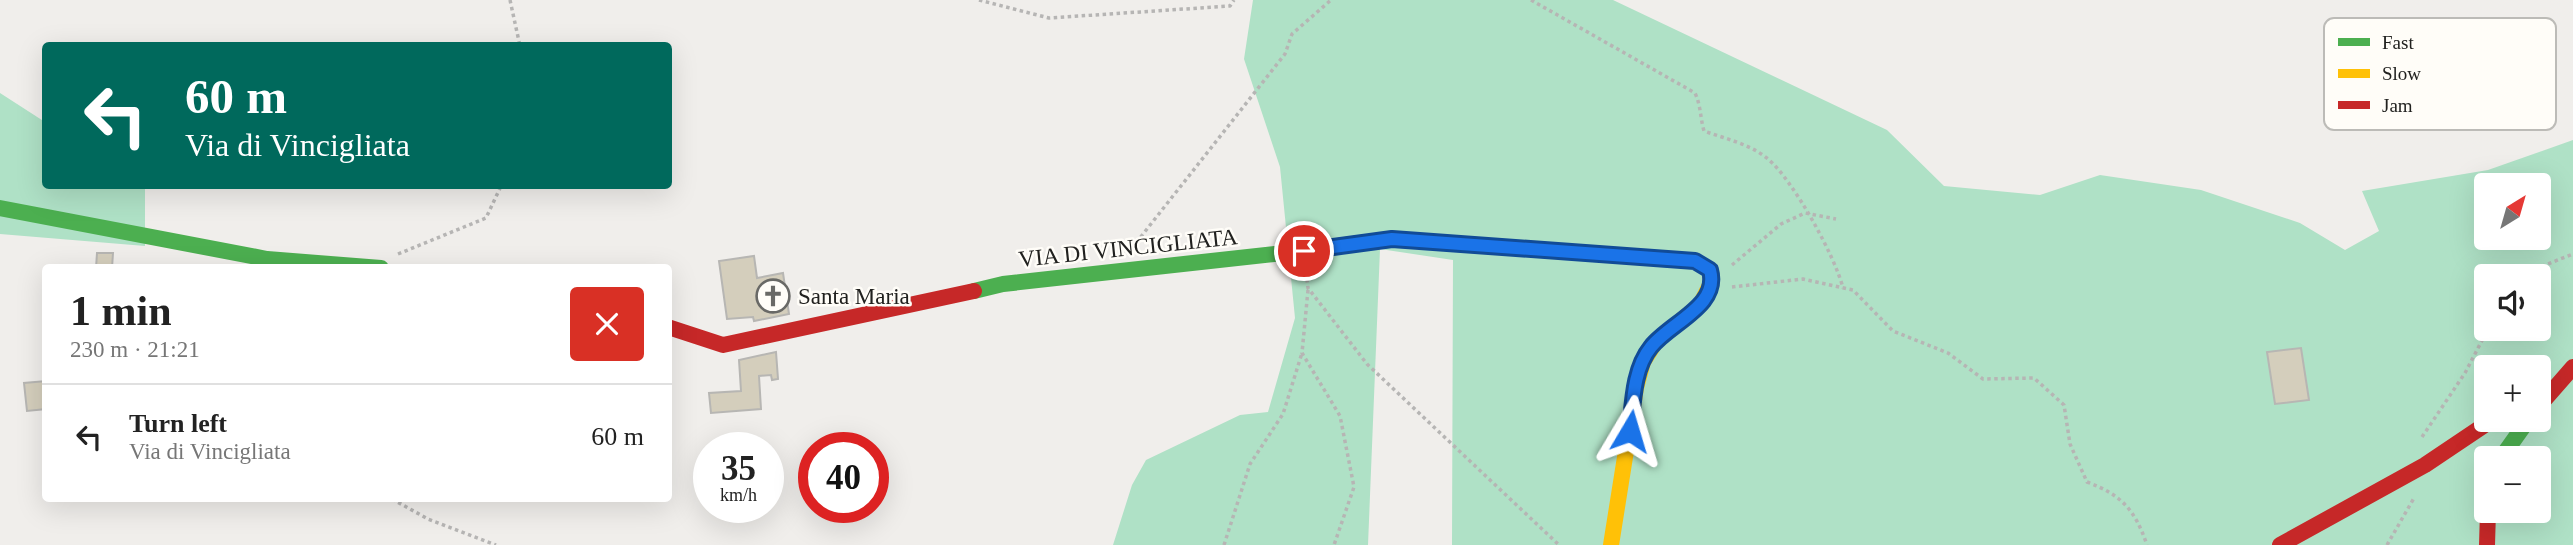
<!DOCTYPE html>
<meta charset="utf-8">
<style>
:root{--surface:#fff;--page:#f6f6f6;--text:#222;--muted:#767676;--line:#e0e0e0}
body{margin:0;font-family:Georgia,serif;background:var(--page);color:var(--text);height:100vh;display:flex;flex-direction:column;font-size:26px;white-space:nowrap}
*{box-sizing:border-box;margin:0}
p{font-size:23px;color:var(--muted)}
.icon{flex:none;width:38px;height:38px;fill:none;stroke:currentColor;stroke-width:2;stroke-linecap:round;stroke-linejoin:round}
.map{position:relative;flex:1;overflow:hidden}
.details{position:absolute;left:42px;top:264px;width:630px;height:238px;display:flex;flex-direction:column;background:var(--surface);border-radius:7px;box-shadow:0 7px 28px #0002}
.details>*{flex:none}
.guide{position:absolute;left:42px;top:42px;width:630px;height:147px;border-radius:7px;box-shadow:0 7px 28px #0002;background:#00695c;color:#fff;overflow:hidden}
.needle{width:46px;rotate:37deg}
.fabs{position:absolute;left:2474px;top:173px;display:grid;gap:14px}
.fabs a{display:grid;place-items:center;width:77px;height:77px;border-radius:7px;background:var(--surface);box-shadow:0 7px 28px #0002;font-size:35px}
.speed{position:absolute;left:693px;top:432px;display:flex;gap:14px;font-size:35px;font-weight:700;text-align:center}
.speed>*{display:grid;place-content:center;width:91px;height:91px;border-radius:50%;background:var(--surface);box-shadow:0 7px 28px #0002;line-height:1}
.speed small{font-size:18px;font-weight:400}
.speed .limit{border:10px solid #d22;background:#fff;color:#111}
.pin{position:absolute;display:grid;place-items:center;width:60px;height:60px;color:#fff;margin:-30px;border:4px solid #fff;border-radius:50%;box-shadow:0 2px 7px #0007}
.me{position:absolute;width:77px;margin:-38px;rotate:7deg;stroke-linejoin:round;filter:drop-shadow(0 0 5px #0008)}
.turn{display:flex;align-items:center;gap:24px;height:147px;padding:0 28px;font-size:32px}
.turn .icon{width:91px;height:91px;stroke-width:2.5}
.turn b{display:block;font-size:49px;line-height:60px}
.round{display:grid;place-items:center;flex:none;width:74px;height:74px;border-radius:7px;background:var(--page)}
.overview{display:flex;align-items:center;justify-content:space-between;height:119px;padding:0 28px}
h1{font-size:42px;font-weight:700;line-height:52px}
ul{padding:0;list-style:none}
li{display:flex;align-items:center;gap:21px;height:105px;padding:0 28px;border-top:2px solid var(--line)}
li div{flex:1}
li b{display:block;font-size:26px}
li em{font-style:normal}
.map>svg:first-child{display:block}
.forest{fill:#afe1c6;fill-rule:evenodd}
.building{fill:#d4cebc;stroke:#b7b6b3;stroke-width:2}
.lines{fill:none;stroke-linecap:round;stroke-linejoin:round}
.path{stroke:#b6b5b4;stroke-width:3.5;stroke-dasharray:3.5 3.5;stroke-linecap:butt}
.fast{stroke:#4caf50;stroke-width:16}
.slow{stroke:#ffc107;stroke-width:16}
.jam{stroke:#c62828;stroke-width:16}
.route-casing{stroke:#114b97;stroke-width:18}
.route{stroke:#1a73e8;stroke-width:12}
.labels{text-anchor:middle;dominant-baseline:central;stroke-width:5;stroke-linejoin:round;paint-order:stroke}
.street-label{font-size:23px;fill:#21211f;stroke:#fffdf8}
.poi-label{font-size:23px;fill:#21211f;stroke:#fffdf8;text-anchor:start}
.key{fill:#fffdf8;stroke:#bcbbb7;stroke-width:2}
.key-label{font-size:19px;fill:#21211f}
</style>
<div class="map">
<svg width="2573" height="545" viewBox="0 0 2573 545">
<rect width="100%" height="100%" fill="#f0eeeb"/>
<path class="forest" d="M1253,0H1613L1887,130L1944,186L2040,195L2100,175L2201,190L2300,223L2345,250L2379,231L2362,191L2488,170L2573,140V545H1452L1453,260L1380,249L1368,545H1113L1132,485L1146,460L1240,415L1268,412L1295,318L1280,167L1244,59ZM2487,186H2539V238H2487ZM2487,276H2539V329H2487ZM2487,368H2539V420H2487ZM2487,458H2539V511H2487Z
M0,93L45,122L46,186H145V246L0,234Z"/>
<path class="building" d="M97,253H113L112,268H96Z
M754,256L757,278L783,273L789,314L754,321L753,317L727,319L719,261Z
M2301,348L2309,400L2275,404L2267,352Z
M776,352L778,379L772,380L771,375L759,376L761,409L711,413L709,393L741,391L739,360Z
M46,381V409L27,411L24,383Z"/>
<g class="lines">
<path class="path" d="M510,0L520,46
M979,0L1049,18L1230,6L1234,0
M1531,0L1695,93C1701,106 1700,117 1704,131C1726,139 1750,144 1768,159C1793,180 1835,256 1843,288
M1132,248L1285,54L1292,34L1331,0
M398,254L486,218L501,186
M1732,265L1781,224L1805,213L1836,219
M1306,272L1308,288L1367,364L1559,545
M2524,276L2525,273L2573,254
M1732,287L1803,279L1853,290L1893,331L1948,353L1983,379L2034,378L2064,405L2070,444L2087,482C2122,495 2135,510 2147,545
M1308,290L1302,353L1340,416L1354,487L1334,545
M2422,437L2465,373L2488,329
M392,499L428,519L496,545
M1224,545L1250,464L1283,414L1302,353
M2387,545L2414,498"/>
<path class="fast" d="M0,208L267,259L381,268
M974,291L1003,284L1283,253
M2501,458L2528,420"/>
<path class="slow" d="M1611,545L1636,388L1643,362L1657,340L1700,305L1711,283"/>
<path class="jam" d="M1283,253L1392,239L1695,261L1710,270L1711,283
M668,327L723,345L974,291
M2539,406L2573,367
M2280,545L2425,465L2492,420
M2487,545L2488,511"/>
</g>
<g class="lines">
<defs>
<path id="route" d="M1304,251L1392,239L1695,261L1710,270C1720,306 1671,322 1651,347C1633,369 1633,404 1630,431"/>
</defs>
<use href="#route" class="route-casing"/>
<use href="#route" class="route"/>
</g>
<defs>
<symbol id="church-ring" viewBox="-11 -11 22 22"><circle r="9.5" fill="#fffdf8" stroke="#696966" stroke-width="1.5"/><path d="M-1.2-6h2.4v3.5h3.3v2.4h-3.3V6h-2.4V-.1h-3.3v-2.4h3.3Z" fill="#696966"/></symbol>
</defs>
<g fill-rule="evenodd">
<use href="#church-ring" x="754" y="277" width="38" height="38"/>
</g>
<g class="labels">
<g class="street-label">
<text transform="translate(1128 248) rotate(-6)">VIA DI VINCIGLIATA</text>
</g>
<g class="poi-label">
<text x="798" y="296">Santa Maria</text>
</g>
</g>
<rect x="2324" y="18" width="232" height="112" rx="10" class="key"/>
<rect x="2338" y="38" width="32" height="8" fill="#4caf50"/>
<rect x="2338" y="69" width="32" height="9" fill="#ffc107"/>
<rect x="2338" y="101" width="32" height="8" fill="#c62828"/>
<g class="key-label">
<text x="2382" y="49">Fast</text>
<text x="2382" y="80">Slow</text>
<text x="2382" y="112">Jam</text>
</g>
</svg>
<div class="fabs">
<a><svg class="needle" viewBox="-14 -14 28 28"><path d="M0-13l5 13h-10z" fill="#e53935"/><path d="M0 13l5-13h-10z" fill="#767676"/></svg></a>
<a><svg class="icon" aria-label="sound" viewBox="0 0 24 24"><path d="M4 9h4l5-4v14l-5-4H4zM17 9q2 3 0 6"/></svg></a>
<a>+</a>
<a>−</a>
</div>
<div class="speed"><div>35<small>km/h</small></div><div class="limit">40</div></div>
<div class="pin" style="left:1304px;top:251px;background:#d93025"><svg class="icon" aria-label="arrive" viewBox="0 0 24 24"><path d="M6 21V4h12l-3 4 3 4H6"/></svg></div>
<svg class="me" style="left:1630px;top:431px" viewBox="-20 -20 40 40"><path d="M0-17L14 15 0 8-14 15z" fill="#1a73e8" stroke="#fff" stroke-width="4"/></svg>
<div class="guide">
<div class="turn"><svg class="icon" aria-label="left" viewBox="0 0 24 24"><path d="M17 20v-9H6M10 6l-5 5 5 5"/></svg><div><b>60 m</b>Via di Vincigliata</div></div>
</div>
<section class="details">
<div class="overview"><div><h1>1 min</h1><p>230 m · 21:21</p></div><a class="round" style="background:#d93025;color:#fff"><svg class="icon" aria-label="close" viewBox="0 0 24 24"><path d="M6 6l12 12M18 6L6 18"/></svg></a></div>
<ul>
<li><svg class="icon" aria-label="left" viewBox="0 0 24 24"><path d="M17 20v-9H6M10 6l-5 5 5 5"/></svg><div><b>Turn left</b><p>Via di Vincigliata</p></div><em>60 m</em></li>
</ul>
</section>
</div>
